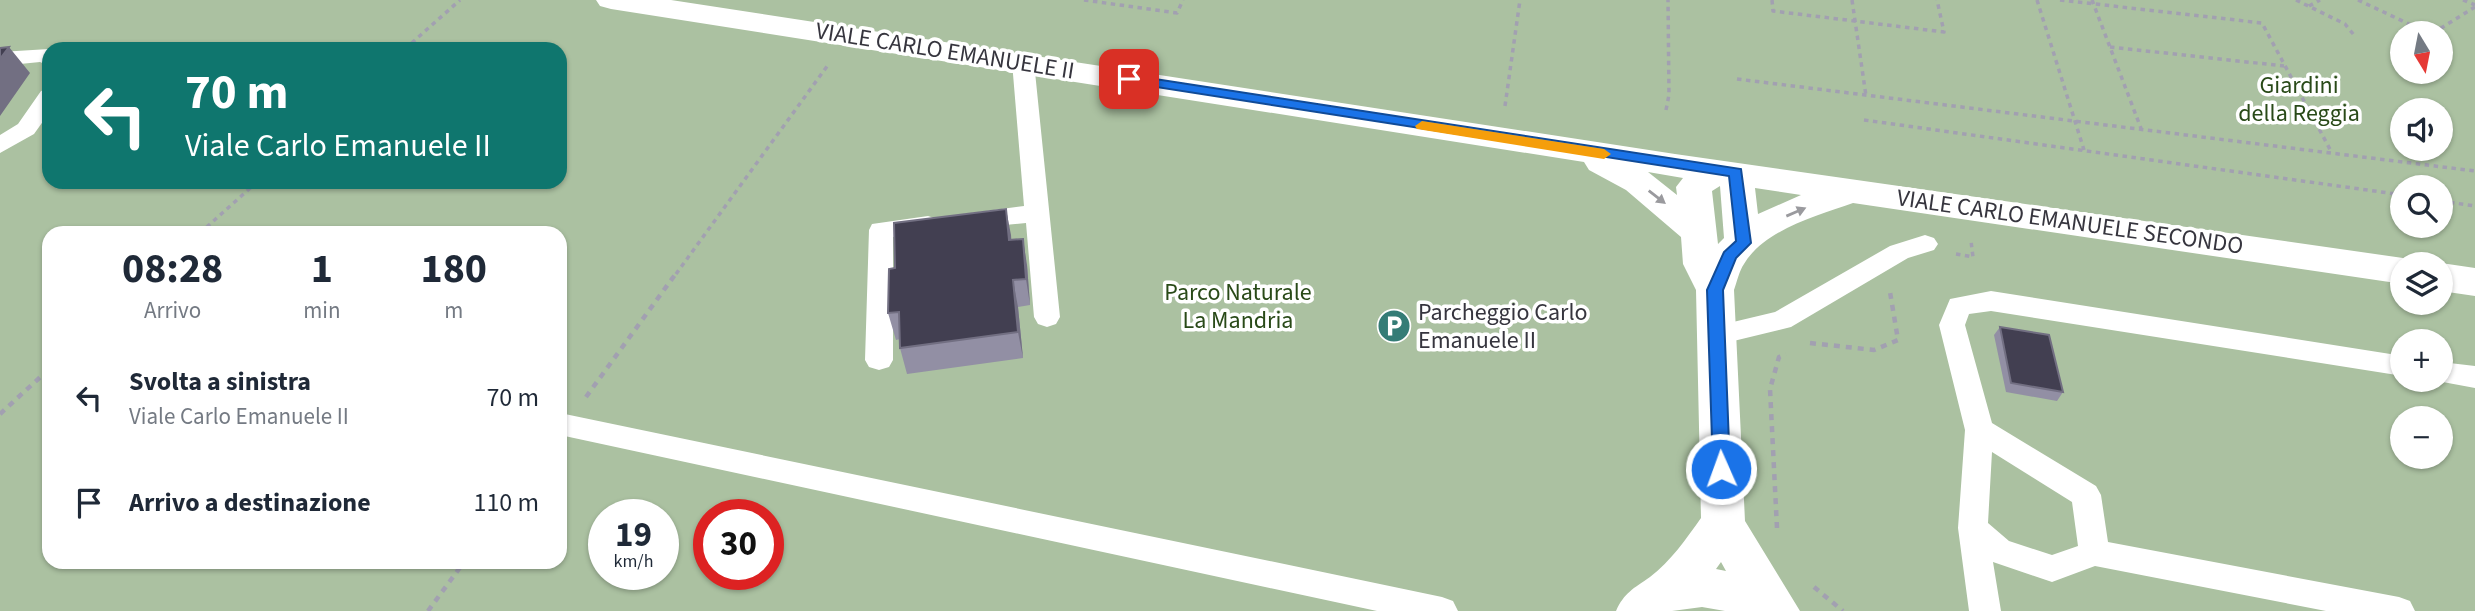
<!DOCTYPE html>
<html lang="it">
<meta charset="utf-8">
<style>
:root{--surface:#fff;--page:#f6f6f7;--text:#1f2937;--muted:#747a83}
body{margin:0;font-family:"Source Sans 3",sans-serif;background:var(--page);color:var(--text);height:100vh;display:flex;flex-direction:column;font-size:26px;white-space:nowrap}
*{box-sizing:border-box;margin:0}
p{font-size:23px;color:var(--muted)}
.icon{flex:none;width:38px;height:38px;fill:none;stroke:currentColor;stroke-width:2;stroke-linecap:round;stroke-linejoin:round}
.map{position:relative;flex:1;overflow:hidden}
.panel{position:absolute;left:42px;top:226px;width:525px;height:343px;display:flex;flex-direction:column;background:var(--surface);border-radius:21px;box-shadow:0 2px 5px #0004}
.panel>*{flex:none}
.guide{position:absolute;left:42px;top:42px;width:525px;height:147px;border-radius:21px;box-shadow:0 2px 5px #0004;background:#0f766e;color:#fff;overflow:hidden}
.needle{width:46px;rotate:170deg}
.fabs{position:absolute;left:2390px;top:21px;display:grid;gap:14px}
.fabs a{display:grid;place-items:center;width:63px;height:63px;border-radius:50%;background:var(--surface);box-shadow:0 2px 5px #0004;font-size:35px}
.speed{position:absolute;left:588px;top:499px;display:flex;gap:14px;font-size:35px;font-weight:700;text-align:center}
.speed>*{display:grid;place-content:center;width:91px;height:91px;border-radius:50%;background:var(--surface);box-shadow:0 2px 5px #0004;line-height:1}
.speed small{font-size:18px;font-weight:400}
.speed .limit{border:10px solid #d22;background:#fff;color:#111}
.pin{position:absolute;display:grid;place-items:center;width:60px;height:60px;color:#fff;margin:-30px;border-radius:14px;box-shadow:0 4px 10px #0006}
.me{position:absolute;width:77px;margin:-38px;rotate:358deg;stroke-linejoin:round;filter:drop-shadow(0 0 5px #0008)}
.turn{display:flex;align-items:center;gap:24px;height:147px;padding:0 28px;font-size:32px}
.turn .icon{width:91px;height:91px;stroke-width:2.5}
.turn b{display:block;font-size:49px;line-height:60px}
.eta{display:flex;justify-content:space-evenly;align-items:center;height:119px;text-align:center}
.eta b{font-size:42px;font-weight:700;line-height:49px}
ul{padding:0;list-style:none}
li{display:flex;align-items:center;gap:21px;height:105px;padding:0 28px}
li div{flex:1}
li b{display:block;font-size:26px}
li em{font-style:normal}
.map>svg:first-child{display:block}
.green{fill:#abc1a1;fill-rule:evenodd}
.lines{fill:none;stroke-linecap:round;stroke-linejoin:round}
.path-far1{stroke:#a2a0b1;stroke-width:3.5;stroke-dasharray:4.5 4.5;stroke-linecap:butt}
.path{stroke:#a2a0b1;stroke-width:4.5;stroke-dasharray:6 6;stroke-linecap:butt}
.lane{fill:#fff;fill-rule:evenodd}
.street{fill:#fff;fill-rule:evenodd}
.wall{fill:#928fa4}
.shaded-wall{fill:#726f82}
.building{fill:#423f51;stroke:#726f82;stroke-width:2}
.oneway{fill:#9a9a9e}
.route{fill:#1a73e8;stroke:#114b97;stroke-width:2}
.slow{fill:#f59e0b}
.labels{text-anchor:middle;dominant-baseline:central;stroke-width:7;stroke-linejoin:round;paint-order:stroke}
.street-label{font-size:24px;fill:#36353e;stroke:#fff}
.park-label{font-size:24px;fill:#294a18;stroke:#fff}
.poi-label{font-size:24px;fill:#36353e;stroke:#fff;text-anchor:start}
</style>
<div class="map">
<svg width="2475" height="611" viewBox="0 0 2475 611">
<rect width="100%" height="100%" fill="#e2dff6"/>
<path class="green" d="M0,0H2475V611H0ZM2403,33H2441V72H2403ZM49,49H560V182H49ZM2403,110H2441V149H2403ZM2403,187H2441V226H2403ZM49,233H560V562H49ZM2403,264H2441V303H2403ZM2403,341H2441V380H2403ZM2403,418H2441V457H2403ZM604,514H663V574H604ZM709,514H768V574H709Z"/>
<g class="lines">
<path class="path-far1" d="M1084,0L1177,13L1183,0
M1772,0L1773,11L1944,32L1937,0
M1852,0L1866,96
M2037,0L2084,150
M2060,0L2262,23L2332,153
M2092,0L2142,131
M2296,0L2345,24L2354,35
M2358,0L2428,33
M2463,0L2475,5
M2309,6L2320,0
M2433,33L2475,7
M2110,47L2284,66
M405,49L460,0
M1737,79L2475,171
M1505,106L1520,0
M1666,110L1669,95L1668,0
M1864,120L2403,195
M2441,201L2475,206
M200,233L257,182
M1956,254L1973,257L1971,241
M676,274L828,65"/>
<path class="path" d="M1810,343L1874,350L1898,340L1890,292
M586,397L677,272
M0,414L49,369
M1777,528L1770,389L1779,357L1786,354
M1814,587L1843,611
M428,611L464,562"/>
<path class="lane" d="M49,49V66L40,62L0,66V52Z
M1023,55L1034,62L1060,317L1056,324L1047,327L1038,324L1034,317L1026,223L973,228L964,226L961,220L964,214L1024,206L1012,62Z
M49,89V113L34,134L0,153V135L18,124L41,91Z
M928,216L937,219L940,225L937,231L893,237V360L889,367L879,370L869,367L865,360L869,230L872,224Z
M1925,235L1934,238L1938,244L1934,250L1908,258L1791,327L1717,345L1708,342L1704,335L1708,328L1775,312L1890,246Z
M1991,291L2403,356V376L1991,311L1969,314L1965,325L1992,423L2096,486L2101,495L2108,542L2399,597L2410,601L2415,611H2326L2095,566L2052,582L1993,562L2001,611H1969L1958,528L1965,430L1939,325L1950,299ZM1992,452L2072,502L2078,546L2052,555L2009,541L1988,523Z
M2441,362L2475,366V388L2432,380H2441Z
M560,413L1442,597L1453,601L1458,611H1377L560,435Z"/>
<path class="street" d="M596,0H671L1675,154L2403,258L2418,264H2403V284L1853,203C1818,215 1764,230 1744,264C1739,271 1737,282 1734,290L1745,521L1800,611H1725L1702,607L1672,611H1616C1624,593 1634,588 1650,577C1671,561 1686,539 1701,518L1696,290L1683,264L1681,237L1626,190L1589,170L1584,162L611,9L600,6ZM1648,172L1683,178L1676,187L1677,195ZM1720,186L1724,238L1718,244L1712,191ZM1755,188L1801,195L1758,214ZM1721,562L1726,571L1716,569Z
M2441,263L2475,268V296L2441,291V264H2438Z"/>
</g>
<path class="wall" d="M1011,240L1027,265L1030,305L1018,307L1023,358L907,374L900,348V339L896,340L888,313L895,268Z
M2000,327L2063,392L2057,401L2006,392L1994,335Z"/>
<path class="shaded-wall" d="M9,47L30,73L0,116V59Z
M1006,209L1011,235L1013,267L1009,240Z
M1023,239L1027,265L1030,305L1026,279Z
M1013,280L1018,307L1023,358L1018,332Z"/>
<path class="building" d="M9,47L0,59V48Z
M1006,209L1009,240L1023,239L1026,279L1013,280L1018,332L900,348L899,312L888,313L889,269L895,268L894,223Z
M2000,327L2049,335L2063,392L2011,383Z"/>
<defs><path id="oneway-solid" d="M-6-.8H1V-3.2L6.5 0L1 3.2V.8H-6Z" transform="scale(1.75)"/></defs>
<g class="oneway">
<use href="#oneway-solid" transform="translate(1657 197) rotate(38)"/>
<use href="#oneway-solid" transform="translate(1796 212) rotate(-23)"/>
</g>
<path class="route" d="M1129,75L1741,169L1751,243L1736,258L1723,290L1730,469L1728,474H1715L1713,469L1707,290L1724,252L1736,241L1729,176L1124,82V76Z"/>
<path class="slow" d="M1422,121L1604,149L1611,154L1604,159L1417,129L1415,126Z"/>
<defs>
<symbol id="parking-disc" viewBox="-11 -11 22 22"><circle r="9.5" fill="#347c76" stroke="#fff"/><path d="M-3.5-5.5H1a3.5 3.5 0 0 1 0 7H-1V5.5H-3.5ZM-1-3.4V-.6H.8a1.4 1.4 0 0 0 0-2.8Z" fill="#fff"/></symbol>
</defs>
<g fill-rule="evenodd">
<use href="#parking-disc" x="1375" y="307" width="38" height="38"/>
</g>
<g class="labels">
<g class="street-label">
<text transform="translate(945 51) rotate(9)">VIALE CARLO EMANUELE II</text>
<text transform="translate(2070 222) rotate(8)">VIALE CARLO EMANUELE SECONDO</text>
</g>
<g class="park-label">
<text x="2299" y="85">Giardini<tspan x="2299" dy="28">della Reggia</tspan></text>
<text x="1238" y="292">Parco Naturale<tspan x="1238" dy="28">La Mandria</tspan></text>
</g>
<g class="poi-label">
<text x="1418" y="312">Parcheggio Carlo<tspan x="1418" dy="28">Emanuele II</tspan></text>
</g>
</g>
</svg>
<div class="fabs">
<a><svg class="needle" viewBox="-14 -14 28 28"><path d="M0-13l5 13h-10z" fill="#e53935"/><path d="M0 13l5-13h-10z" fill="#747a83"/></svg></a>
<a><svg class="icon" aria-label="sound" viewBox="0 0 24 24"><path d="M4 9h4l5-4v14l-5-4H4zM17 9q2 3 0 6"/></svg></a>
<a><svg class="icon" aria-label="search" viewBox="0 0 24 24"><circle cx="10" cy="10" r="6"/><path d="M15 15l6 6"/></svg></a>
<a><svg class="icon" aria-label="layers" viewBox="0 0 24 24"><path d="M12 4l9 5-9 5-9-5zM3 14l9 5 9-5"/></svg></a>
<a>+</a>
<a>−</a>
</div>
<div class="speed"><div>19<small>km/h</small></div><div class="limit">30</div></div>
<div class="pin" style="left:1129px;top:79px;background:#d93025"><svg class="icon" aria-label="arrive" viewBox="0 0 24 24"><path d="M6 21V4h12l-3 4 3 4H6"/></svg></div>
<svg class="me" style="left:1721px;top:469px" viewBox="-20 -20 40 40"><circle r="17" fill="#1a73e8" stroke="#fff" stroke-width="3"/><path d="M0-11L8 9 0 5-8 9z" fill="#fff"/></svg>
<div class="guide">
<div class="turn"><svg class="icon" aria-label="left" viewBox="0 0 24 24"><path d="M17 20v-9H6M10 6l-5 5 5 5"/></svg><div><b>70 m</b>Viale Carlo Emanuele II</div></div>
</div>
<section class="panel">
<div class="eta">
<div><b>08:28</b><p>Arrivo</p></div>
<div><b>1</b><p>min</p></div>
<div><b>180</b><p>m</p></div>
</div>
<ul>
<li><svg class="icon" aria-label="left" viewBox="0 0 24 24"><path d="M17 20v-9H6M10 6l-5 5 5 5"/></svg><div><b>Svolta a sinistra</b><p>Viale Carlo Emanuele II</p></div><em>70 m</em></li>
<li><svg class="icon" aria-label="arrive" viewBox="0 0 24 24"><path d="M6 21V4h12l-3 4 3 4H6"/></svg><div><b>Arrivo a destinazione</b></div><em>110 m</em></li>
</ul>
</section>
</div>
